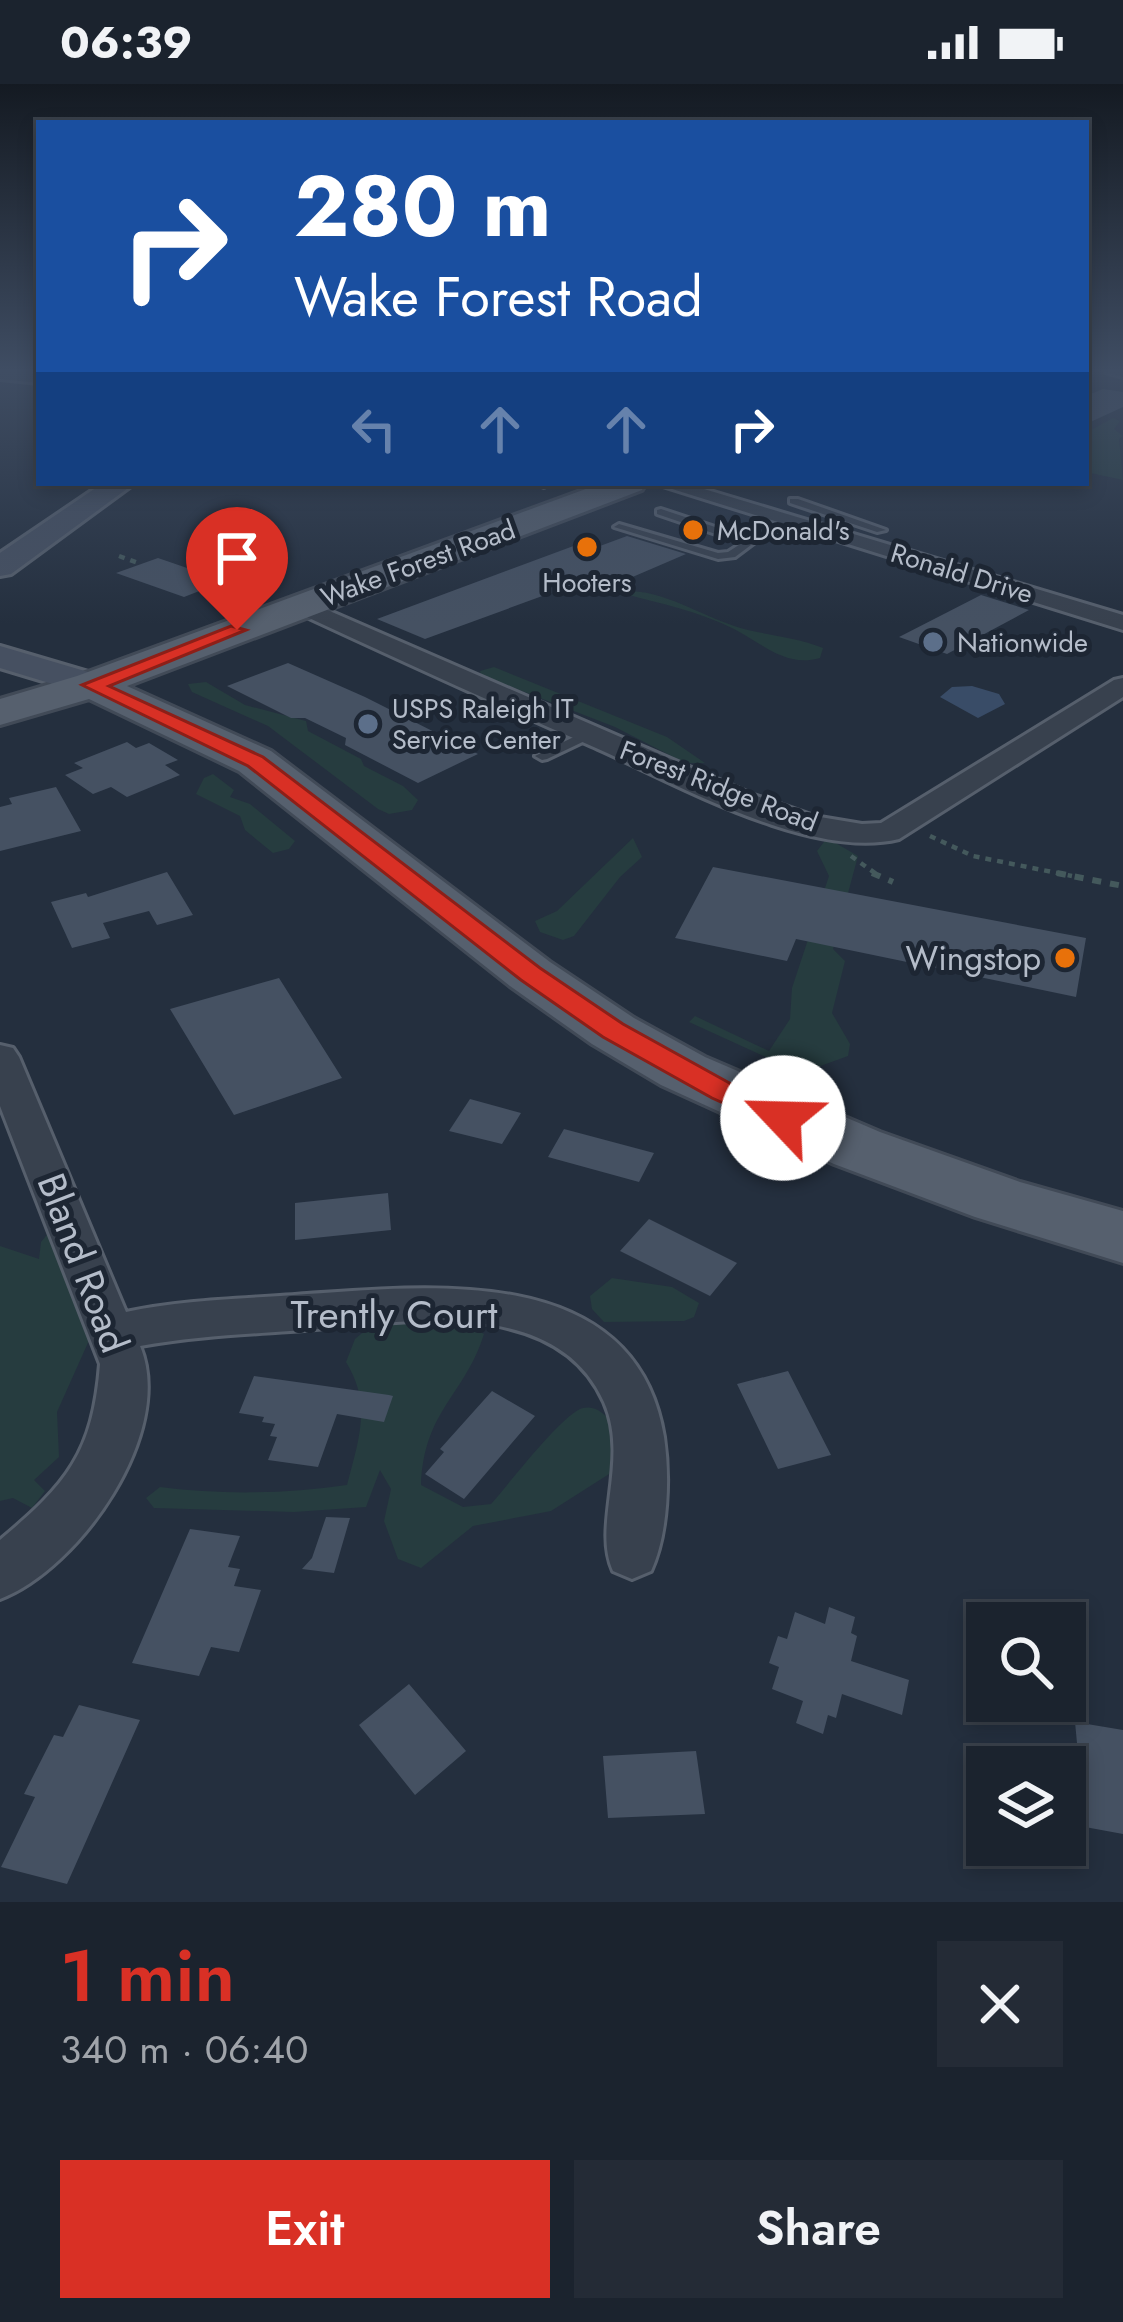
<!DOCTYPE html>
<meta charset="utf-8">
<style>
:root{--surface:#1b232e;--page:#242b36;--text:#f1f3f6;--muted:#a0a4aa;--line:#39404a;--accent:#d93025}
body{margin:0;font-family:Jost,sans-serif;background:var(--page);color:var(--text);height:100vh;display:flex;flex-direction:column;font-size:45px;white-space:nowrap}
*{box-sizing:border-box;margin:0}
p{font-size:39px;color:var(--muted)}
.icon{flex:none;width:66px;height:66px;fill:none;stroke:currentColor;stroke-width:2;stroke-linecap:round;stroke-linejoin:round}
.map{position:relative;height:1818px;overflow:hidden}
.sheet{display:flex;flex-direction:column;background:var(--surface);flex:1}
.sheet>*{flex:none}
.banner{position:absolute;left:36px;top:36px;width:1053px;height:366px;border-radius:0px;box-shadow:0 6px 18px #0003,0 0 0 3px var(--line);background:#1a4fa0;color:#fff;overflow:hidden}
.tools{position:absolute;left:966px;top:1518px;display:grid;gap:24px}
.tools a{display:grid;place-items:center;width:120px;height:120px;border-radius:0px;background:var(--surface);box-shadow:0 6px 18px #0003,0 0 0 3px var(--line);font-size:60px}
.pin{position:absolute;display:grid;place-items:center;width:102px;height:102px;color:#fff;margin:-123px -51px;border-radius:50% 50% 50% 0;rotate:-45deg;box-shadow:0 0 12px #0007}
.pin .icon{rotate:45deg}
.me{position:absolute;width:132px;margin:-66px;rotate:294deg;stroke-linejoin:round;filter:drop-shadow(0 0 9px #0008)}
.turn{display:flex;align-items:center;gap:42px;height:252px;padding:0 60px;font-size:54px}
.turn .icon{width:156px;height:156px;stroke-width:2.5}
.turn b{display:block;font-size:84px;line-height:102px}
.lanes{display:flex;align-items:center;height:114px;padding:0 60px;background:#0003;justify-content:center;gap:60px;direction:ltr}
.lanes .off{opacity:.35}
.round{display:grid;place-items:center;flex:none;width:126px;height:126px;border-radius:0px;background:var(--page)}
.head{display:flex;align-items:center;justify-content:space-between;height:204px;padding:0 60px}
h1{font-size:72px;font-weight:600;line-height:90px;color:var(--accent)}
.cta{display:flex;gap:24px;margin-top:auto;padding:24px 60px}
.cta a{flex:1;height:138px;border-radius:0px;background:var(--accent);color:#fff;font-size:48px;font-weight:600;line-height:138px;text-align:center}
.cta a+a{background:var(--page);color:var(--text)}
.status{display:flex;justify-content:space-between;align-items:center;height:84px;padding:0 60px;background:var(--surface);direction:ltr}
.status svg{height:33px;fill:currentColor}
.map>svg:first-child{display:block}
.green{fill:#263c3f}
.water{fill:#394c67}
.building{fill:#455162}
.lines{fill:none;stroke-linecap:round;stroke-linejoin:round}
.lane-casing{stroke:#565f6c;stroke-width:6}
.street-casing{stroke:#565f6c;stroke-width:6}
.secondary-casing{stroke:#565f6c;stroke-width:6}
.primary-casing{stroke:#414a57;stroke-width:6}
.path-far1{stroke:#44595c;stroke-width:4.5;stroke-dasharray:6 6;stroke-linecap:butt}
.path{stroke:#44595c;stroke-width:6;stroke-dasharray:9 9;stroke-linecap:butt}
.lane{fill:#38414e;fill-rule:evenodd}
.street{fill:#38414e;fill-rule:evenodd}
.secondary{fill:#465061;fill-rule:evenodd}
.primary{fill:#56606e;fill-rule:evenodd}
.route{fill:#d93025;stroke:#8d1f18;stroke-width:3}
.food-dot{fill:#e8710a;stroke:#1d2633;stroke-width:4.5}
.service-dot{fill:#5c6f8a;stroke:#1d2633;stroke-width:4.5}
.labels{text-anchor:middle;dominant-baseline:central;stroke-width:10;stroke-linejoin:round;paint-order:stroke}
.far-poi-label{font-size:27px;fill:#b4bcc9;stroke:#1d2633;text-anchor:start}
.far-street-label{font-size:27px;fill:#b4bcc9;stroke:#1d2633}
.poi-label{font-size:33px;fill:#b4bcc9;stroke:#1d2633;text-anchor:end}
.near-street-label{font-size:39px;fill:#b4bcc9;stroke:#1d2633}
</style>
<div class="status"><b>06:39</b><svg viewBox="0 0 49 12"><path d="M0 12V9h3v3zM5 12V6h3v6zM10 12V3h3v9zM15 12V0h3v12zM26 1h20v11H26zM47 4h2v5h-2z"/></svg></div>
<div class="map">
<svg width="1123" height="1818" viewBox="0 0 1123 1818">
<rect width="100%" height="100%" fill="#242f3e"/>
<path class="green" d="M1113,334L1120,337L1114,345L1123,352L1119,355L1123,396L1086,388V349Z
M631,507C672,509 707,536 748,546C774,552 798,554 823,564L820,574C785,584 762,559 734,545C701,528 659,519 625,510Z
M494,583L667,653L705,679H685L615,643L481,591L480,587Z
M206,598L245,621L306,637L308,647L361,675L364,682L403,702L418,716L412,726L389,730L378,725L268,642L192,608L188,600Z
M213,690L234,706L230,713L250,720L295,757L289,765L273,769L245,746L240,732L196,710L204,694Z
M633,754L642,773L620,793L574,852L563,856L540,848L535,837L557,827Z
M827,754L858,772L833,865L845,877L832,929L850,960L848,972L801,989L689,938L695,932L769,967L790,935L792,904L829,792L817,767Z
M50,1147L91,1252L57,1328L59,1373L34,1396L45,1407L32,1424L13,1414L0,1417V1162L39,1175L41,1158Z
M612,1194L672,1203L699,1219L694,1233L684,1237L604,1238L592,1225L590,1212Z
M386,1229L460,1237L484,1250C465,1311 424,1326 421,1401L463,1423L491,1420C508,1401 564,1328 583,1324C600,1320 611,1338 621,1349L617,1385L551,1427L473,1442L421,1484L398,1475L384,1437L391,1405L380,1386L366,1423L294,1428L154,1424L146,1414L160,1403C223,1411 284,1410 347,1401C359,1355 372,1320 346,1278L355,1255Z"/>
<path class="water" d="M972,602L999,610L1005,620L978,634L940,613L952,603Z"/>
<path class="building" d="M1103,305L1123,308V323L1086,340V312Z
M627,452L686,470L600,507L578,499L425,555L377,535L587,457L600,462Z
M158,474L225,497L184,513L116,489Z
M981,511L1029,526L947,570L899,553Z
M288,579L365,613L478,670L418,699L345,661L346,654L305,634H291L227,602Z
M127,658L136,664L149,659L178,676L165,681L180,691L127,713L111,703L93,710L65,691L83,684L74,679Z
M56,703L81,747L0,767V723L12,720L9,714Z
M713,783L1086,854L1076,913L796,855L787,877L675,854Z
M167,788L193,831L157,841L149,827L103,839L110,854L72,864L51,818L86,809L88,813Z
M279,894L342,994L234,1031L170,925Z
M470,1015L521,1029L502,1060L449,1047Z
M564,1045L654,1069L639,1098L548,1073Z
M388,1109L391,1146L295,1156V1119Z
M649,1135L737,1179L710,1212L620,1167Z
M788,1287L831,1371L778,1385L737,1300Z
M254,1292L389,1311L393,1312L384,1338L337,1330L318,1383L268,1376L277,1353L270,1352L275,1340L262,1338L264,1333L239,1329Z
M492,1307L535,1332L464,1415L425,1390L444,1368L440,1365Z
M326,1433L350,1434L334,1489L302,1485L312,1474Z
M190,1445L240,1452L228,1483L240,1485L234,1502L261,1506L239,1568L211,1563L199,1592L132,1579Z
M829,1523L855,1533L851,1549L857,1552L851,1577L909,1596L902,1631L842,1610L836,1634L828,1631L823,1650L796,1639L803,1617L772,1605L779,1583L769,1579L778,1552L787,1555L795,1528L825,1540Z
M409,1600L466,1667L415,1711L359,1641Z
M79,1621L140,1636L67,1800L1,1783L35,1713L24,1710L54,1651L63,1653Z
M1075,1638L1123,1646V1750L1085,1743Z
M696,1667L705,1730L608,1734L603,1672Z"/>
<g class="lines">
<defs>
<path id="lane" d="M536,399H548L549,400L544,403Z
M790,415H798L886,446L877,448L790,419Z
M661,425L754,456L755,458L735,473L718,475L614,443L619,440L718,469L728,468L742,459L657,430V426Z
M588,646L593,647V653L547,675L542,676L535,672Z"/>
<path id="street" d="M0,285L39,289V299L0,295Z
M1104,285H1123V293L1106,288Z
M653,399H684L1123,531V546Z
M302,515L754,711L814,732L862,740L881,739L1114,596L1123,594V613L899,755C808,777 670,696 587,660C489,617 391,572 294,527L290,522Z
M0,961L13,964L19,973L126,1228C186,1215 247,1215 307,1210C435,1201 636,1180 664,1353C670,1393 668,1450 651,1487L632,1495L613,1487C592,1441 630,1376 604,1318C555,1208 397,1239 304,1246C249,1250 195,1252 140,1262C176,1348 79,1485 0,1515V1456C67,1400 93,1369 100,1280L0,1022Z"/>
<path id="secondary" d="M103,399H135L11,490L0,492V469Z
M0,562L105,593L110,601L105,609L92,612L0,584Z"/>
<path id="primary" d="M602,399H646L642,406L127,602L271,667L550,878L634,934L705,973L880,1048L1020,1098L1123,1127V1179L975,1133L834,1080L661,1001L592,960L510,902L239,687L89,615L0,641V615L77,592Z"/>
</defs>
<use href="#lane" class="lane-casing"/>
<use href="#street" class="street-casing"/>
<use href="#secondary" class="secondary-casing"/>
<use href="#primary" class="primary-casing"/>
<path class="path-far1" d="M119,472L138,479
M212,492L234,483
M221,501L242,508
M930,752L973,772L1072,792
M851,772L879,792"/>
<path class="path" d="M872,789L893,798
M1057,789L1123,802"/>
<use href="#lane" class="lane"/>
<use href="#street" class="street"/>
<use href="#secondary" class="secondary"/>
<use href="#primary" class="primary"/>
</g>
<linearGradient id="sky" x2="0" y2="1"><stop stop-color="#141a22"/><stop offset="0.53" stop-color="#3f4d63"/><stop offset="1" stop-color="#3f4d63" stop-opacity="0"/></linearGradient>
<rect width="1123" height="540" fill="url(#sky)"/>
<path class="route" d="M231,542L246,546L109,602L263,673L540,884L623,940L733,1001L793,1027L798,1034L793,1041H772L712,1014L603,953L521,896L248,682L82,601Z"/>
<g class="food-dot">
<circle cx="693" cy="446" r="12"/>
<circle cx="587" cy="463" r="12"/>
<circle cx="1065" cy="874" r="12"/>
</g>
<g class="service-dot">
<circle cx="933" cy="558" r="12"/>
<circle cx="368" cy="640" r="12"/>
</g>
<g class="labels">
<g class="far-poi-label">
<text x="717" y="446">McDonald's</text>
<text x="587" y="498" text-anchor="middle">Hooters</text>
<text x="957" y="558">Nationwide</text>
<text x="392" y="624">USPS Raleigh IT<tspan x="392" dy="31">Service Center</tspan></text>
</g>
<g class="far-street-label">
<text transform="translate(418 479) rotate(-20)">Wake Forest Road</text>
<text transform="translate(962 489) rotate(17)">Ronald Drive</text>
<text transform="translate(719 702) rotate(21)">Forest Ridge Road</text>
</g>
<g class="poi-label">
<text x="1041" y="874">Wingstop</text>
</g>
<g class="near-street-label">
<text transform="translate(83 1179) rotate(69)">Bland Road</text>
<text x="394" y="1230">Trently Court</text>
</g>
</g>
</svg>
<div class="tools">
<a><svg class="icon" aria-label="search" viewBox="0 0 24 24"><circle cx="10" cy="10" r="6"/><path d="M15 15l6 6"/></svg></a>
<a><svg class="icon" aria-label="layers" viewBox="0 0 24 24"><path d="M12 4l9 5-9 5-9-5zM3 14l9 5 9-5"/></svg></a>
</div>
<div class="pin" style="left:237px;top:546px;background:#d93025"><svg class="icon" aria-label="arrive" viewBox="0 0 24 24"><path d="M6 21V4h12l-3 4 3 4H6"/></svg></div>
<svg class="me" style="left:783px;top:1034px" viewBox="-20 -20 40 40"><circle r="19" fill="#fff"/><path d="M0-13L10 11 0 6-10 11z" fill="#d93025"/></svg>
<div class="banner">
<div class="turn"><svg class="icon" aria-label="right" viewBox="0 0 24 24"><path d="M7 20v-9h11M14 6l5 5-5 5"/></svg><div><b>280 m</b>Wake Forest Road</div></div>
<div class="lanes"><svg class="icon off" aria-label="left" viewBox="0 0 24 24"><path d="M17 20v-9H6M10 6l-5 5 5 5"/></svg><svg class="icon off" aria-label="ahead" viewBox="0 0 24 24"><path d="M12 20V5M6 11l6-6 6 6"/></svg><svg class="icon off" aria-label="ahead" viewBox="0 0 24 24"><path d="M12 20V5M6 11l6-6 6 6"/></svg><svg class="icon" aria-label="right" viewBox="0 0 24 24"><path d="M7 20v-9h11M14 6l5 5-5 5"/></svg></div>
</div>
</div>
<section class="sheet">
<div class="head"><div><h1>1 min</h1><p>340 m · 06:40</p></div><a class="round"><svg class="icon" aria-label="close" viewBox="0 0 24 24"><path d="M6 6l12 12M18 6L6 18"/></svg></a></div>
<div class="cta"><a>Exit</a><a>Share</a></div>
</section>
